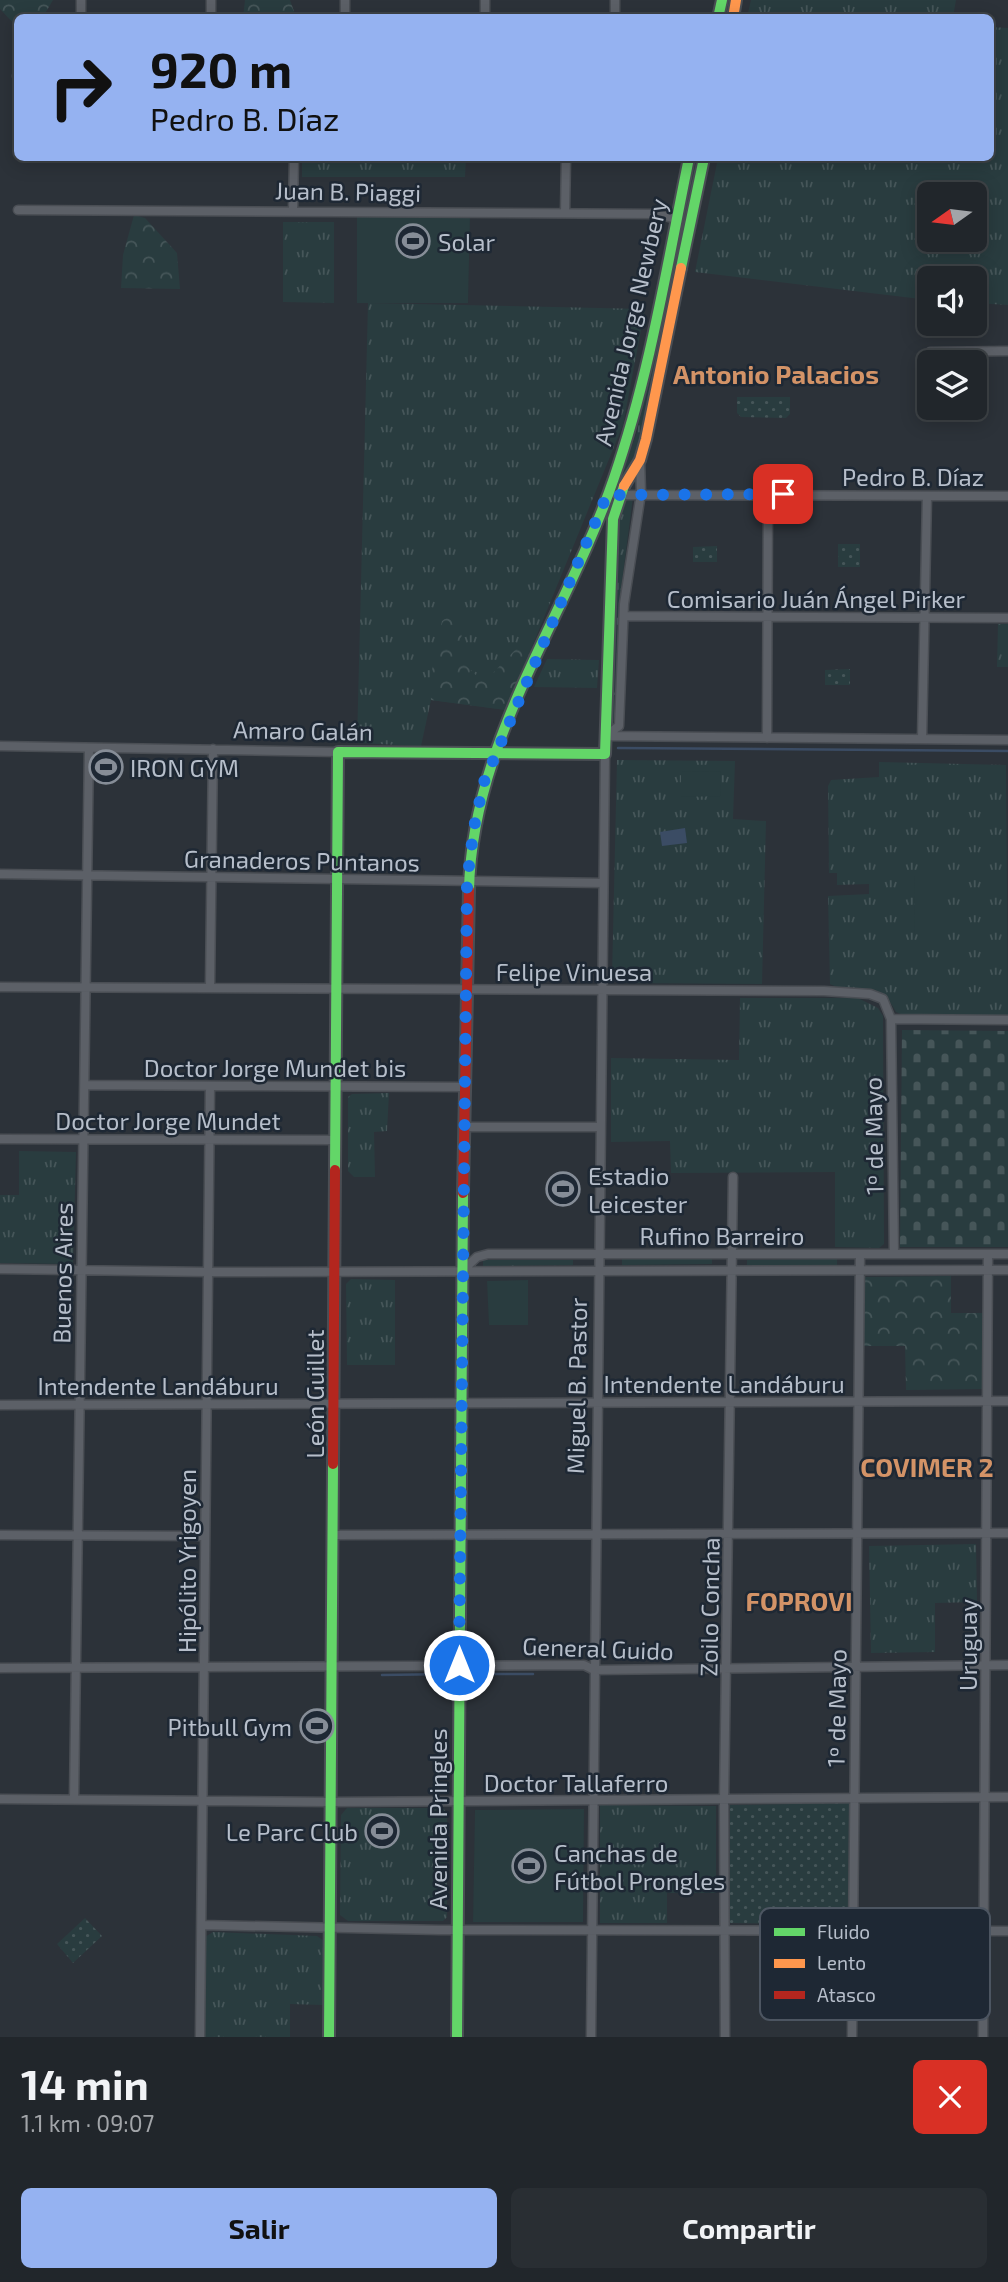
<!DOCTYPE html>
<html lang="es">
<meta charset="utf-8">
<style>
:root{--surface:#21262b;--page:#292e33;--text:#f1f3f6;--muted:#a2a5a9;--line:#3e4347;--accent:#95b2f1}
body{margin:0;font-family:"Exo 2",sans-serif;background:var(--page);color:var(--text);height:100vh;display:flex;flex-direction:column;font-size:26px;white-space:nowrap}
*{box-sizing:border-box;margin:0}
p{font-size:23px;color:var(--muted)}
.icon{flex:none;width:38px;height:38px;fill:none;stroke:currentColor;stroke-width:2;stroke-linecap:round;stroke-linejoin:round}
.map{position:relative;height:2037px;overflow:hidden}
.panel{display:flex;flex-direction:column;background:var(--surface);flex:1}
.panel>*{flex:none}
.guide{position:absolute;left:14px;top:14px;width:980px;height:147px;border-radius:10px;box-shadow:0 4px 18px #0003,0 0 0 2px var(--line);background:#95b2f1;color:#111;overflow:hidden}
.needle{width:46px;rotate:256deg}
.fabs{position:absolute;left:917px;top:182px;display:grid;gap:14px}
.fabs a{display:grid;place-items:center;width:70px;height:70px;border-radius:10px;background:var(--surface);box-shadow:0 4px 18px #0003,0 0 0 2px var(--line);font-size:35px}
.pin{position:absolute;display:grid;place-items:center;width:60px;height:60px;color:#fff;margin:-30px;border-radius:14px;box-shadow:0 4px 10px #0006}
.me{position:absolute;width:77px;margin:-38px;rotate:0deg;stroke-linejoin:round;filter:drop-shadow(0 0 5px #0008)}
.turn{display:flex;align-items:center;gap:24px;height:147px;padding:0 21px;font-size:32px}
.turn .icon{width:91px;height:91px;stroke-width:2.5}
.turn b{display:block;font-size:49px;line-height:60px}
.round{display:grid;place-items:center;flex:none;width:74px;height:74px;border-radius:10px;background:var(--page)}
.overview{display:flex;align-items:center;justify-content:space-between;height:119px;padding:0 21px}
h1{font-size:42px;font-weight:700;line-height:52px}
.action{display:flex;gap:14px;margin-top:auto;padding:14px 21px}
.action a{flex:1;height:80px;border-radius:10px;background:var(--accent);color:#111;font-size:28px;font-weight:700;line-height:80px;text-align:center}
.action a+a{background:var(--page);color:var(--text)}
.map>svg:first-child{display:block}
.grass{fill:url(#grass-tufts);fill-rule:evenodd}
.forest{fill:url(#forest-crowns)}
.cemetery{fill:url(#cemetery-stones)}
.park{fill:url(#park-dots)}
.pitch{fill:#293c3f}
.water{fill:#3b4c64}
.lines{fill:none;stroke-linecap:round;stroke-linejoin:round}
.stream{stroke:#3b4c64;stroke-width:2.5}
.street-casing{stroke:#4a4e54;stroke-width:11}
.fast-casing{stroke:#4a4e54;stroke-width:14}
.slow-casing{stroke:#4a4e54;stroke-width:14}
.jam-casing{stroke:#4a4e54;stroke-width:14}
.street{stroke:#5c6067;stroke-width:8}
.fast{stroke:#63d668;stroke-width:10}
.slow{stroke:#ff974d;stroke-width:10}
.jam{stroke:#b3261e;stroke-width:10}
.route{stroke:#1a73e8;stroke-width:12;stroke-dasharray:0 21.6}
.labels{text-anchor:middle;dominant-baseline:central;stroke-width:5;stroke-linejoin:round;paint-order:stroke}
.street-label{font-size:24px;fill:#b6beca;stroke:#1e2834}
.poi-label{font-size:24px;fill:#b6beca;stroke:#1e2834;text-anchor:start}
.neighbourhood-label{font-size:26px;font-weight:bold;fill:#d39367;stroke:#1e2834}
.key{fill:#1e2834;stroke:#4c5561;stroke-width:2}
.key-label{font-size:19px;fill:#b6beca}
</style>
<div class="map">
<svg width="1008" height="2037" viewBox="0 0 1008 2037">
<defs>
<pattern id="grass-tufts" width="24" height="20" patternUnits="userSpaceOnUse" patternTransform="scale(1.75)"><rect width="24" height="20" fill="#293c3f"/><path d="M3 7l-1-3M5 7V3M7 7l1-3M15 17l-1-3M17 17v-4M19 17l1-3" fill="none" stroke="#465659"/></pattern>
<pattern id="forest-crowns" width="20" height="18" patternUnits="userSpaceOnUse" patternTransform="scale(1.75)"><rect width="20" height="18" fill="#293c3f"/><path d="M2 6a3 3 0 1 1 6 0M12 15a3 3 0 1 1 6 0" fill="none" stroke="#465659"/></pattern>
<pattern id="cemetery-stones" width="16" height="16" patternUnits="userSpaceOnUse" patternTransform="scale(1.75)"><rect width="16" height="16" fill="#293c3f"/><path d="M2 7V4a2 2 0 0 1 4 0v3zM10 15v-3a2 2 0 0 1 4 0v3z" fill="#465659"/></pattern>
<pattern id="park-dots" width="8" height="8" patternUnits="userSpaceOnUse" patternTransform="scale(1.75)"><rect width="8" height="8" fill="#293c3f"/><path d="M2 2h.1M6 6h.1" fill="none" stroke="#465659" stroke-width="1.8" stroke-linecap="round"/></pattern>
</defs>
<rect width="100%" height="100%" fill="#2c3239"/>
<path class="grass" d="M751,0H956L953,17H747Z
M991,27L1008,28V305L975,303V278H929V300L695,272L718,158H990ZM929,194H975V240H929Z
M302,158H466L465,177H302Z
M693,158H701L638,458L618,486L637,432L648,383Z
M283,222H334V303L283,302Z
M368,303L645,309L623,425L506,710L431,700L421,746L357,743Z
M633,497L621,589L616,718L612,723L620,510L625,499Z
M998,624H1008V667H997Z
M547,659L599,660L597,688L534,687Z
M617,760L735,761L733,819L766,821L762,984L619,983L612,977Z
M879,762L1006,765L1008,1016L910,1018L896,1012C876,973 858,998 830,984L828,896L869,894V884L837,885V873H829L828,786L831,780L879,777Z
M740,998H858L878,1008L883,1016L884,1244L879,1248L835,1247V1172L671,1173L670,1141L611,1142V1058L739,1060Z
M389,1093L387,1131L374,1132L375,1177H354L348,1171V1097L352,1094Z
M19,1151L76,1152L73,1264L0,1263V1195H19Z
M712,1258V1264L622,1265V1259Z
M837,1259V1265H747V1260Z
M483,1260H573V1265L483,1266Z
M351,1279L395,1280V1365H347L346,1284Z
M976,1544L977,1602L935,1603V1652L871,1653L869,1546Z
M600,1805L716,1806V1893H667V1923H600Z
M347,1808H443L447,1813V1917L443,1921H348L340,1915L341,1815Z
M213,1932L317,1936L324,1941L323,2005L290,2004V2037H205V1937Z"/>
<path class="forest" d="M0,0H53L43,17L18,18L17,27L0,9Z
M245,0H290L296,17H243Z
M134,215L145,218L177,253L180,289L121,288L123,255Z
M456,613H461L462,662L479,678L490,676L517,648L528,649L529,653L506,710L431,700L430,680L442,621Z
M951,1276V1313H983L984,1389L906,1390L905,1346H864L863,1277Z"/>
<path class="cemetery" d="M902,1030L1008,1031V1247H900Z"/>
<path class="park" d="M737,397H790V414L786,418L741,417L737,413Z
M838,544H860V567H838Z
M717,546V562H693V547Z
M850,669V685H825V670Z
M849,1803L848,1925L730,1923V1805Z
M85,1918L102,1936L73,1963L57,1944Z"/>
<path class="pitch" d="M357,216H470L468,303H357Z
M720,771L721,796L681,797V772Z
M914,876H943V934H915Z
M528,1280V1325H489L487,1281Z
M584,1809L583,1922H473L475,1810Z"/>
<path class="water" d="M685,828L687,843L662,846L660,832Z"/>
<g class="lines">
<path class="stream" d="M618,748L1008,751
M467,1674H533
M382,1675L451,1674"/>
<defs>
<path id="street" d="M485,0V18
M81,18V0
M211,18V0
M345,18V0
M615,18V0
M17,76H18
M18,210L657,214L676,219
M293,210L294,158
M565,213L566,158
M930,352L1008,351
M616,495L1008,496
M624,616L1008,618
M605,736L1008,740
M605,736L619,726L624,604L641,493L640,460
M767,738L768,494
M922,739L927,496
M0,746L338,752
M0,874L603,883
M0,987L824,991L870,994L883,999L891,1019L894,1254
M210,987L213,749
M891,1019L1008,1020
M85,1085L465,1087
M465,1127H600
M0,1139L335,1140
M0,1269L208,1272L1008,1270
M463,1270L477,1257L488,1254H1008
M0,1405L1008,1401
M0,1535L204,1536
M334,1535L1008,1533
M0,1668L584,1665L594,1670L1008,1665
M0,1799L330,1802L1008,1797
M74,1799L89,748
M202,1925L440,1930L1008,1931
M200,2037L210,1086
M591,2037L605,754
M725,2037L724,1800L733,1177
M852,2037L860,1254
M983,2037L988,1254"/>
<path id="fast" d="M718,18L722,0
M681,268L704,158
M469,890C472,740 567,616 614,478C650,374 667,265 689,158
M335,1170L338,752L605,754L613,519L624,486
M329,2037L333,1464
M457,2037L463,1193"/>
<path id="slow" d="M733,18L736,0
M624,486L640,460L646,439L681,268"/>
<path id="jam" d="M463,1193L469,890
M333,1464L335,1170"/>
</defs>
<use href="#street" class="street-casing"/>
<use href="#fast" class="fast-casing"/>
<use href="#slow" class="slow-casing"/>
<use href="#jam" class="jam-casing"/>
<use href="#street" class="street"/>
<use href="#fast" class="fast"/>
<use href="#slow" class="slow"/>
<use href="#jam" class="jam"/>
</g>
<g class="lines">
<path class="route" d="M459,1665L467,882L474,827L484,782L607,495L783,494"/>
</g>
<defs>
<symbol id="stadium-ring" viewBox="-11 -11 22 22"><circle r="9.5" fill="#1e2834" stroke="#868d97" stroke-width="1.5"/><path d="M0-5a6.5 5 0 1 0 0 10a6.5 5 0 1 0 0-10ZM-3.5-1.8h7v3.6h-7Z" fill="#868d97"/></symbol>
</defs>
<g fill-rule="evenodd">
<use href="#stadium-ring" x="394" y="222" width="38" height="38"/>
<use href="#stadium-ring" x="87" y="748" width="38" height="38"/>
<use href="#stadium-ring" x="544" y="1170" width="38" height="38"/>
<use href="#stadium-ring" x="298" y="1707" width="38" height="38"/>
<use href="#stadium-ring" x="363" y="1812" width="38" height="38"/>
<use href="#stadium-ring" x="510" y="1847" width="38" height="38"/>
</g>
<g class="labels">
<g class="street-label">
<text transform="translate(348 191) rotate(1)">Juan B. Piaggi</text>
<text transform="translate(630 322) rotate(-77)">Avenida Jorge Newbery</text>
<text x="913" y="476">Pedro B. Díaz</text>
<text x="816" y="598">Comisario Juán Ángel Pirker</text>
<text transform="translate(303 730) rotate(1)">Amaro Galán</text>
<text transform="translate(302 860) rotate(1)">Granaderos Puntanos</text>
<text x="574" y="971">Felipe Vinuesa</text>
<text x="275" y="1067">Doctor Jorge Mundet bis</text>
<text x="168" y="1120">Doctor Jorge Mundet</text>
<text transform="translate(873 1136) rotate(-91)">1º de Mayo</text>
<text x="722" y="1235">Rufino Barreiro</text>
<text transform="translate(62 1273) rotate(-89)">Buenos Aires</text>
<text x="724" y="1383">Intendente Landáburu</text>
<text x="158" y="1385">Intendente Landáburu</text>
<text transform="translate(576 1386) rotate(-89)">Miguel B. Pastor</text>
<text transform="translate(314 1394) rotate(-90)">León Guillet</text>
<text transform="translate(186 1561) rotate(-90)">Hipólito Yrigoyen</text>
<text transform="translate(709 1607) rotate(-89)">Zoilo Concha</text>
<text transform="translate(967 1645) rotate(-90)">Uruguay</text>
<text transform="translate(598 1648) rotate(2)">General Guido</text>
<text transform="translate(836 1708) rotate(-89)">1º de Mayo</text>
<text x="576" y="1782">Doctor Tallaferro</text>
<text transform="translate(437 1819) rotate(-90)">Avenida Pringles</text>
</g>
<g class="poi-label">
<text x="438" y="241">Solar</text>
<text x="130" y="767">IRON GYM</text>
<text x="588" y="1175">Estadio<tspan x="588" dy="28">Leicester</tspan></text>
<text x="292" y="1726" text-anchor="end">Pitbull Gym</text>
<text x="358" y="1831" text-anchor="end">Le Parc Club</text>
<text x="554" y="1852">Canchas de<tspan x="554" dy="28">Fútbol Prongles</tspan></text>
</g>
<g class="neighbourhood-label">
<text x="776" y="373">Antonio Palacios</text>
<text x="927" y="1466">COVIMER 2</text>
<text x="799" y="1600">FOPROVI</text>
</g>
</g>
<rect x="760" y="1908" width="230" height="112" rx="10" class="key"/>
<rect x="774" y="1928" width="31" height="8" fill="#63d668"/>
<rect x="774" y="1959" width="31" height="9" fill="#ff974d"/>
<rect x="774" y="1991" width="31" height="8" fill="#b3261e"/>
<g class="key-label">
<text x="817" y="1939">Fluido</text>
<text x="817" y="1970">Lento</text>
<text x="817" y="2002">Atasco</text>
</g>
</svg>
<div class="fabs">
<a><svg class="needle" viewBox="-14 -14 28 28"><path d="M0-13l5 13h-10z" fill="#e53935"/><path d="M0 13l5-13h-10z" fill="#a2a5a9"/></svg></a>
<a><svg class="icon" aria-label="sound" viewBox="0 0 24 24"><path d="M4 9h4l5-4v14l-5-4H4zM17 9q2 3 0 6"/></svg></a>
<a><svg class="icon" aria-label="layers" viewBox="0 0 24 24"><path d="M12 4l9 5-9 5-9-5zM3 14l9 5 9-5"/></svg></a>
</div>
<div class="pin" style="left:783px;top:494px;background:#d93025"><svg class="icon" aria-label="arrive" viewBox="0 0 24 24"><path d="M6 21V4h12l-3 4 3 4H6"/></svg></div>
<svg class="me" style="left:459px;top:1665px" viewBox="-20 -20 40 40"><circle r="17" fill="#1a73e8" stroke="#fff" stroke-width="3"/><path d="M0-11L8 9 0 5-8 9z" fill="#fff"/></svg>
<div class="guide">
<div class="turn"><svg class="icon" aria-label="right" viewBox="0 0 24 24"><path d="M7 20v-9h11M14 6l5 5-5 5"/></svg><div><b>920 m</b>Pedro B. Díaz</div></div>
</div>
</div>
<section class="panel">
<div class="overview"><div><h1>14 min</h1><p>1.1 km · 09:07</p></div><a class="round" style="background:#d93025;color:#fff"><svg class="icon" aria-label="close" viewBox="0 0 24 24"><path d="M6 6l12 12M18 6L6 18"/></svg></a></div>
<div class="action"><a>Salir</a><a>Compartir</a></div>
</section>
